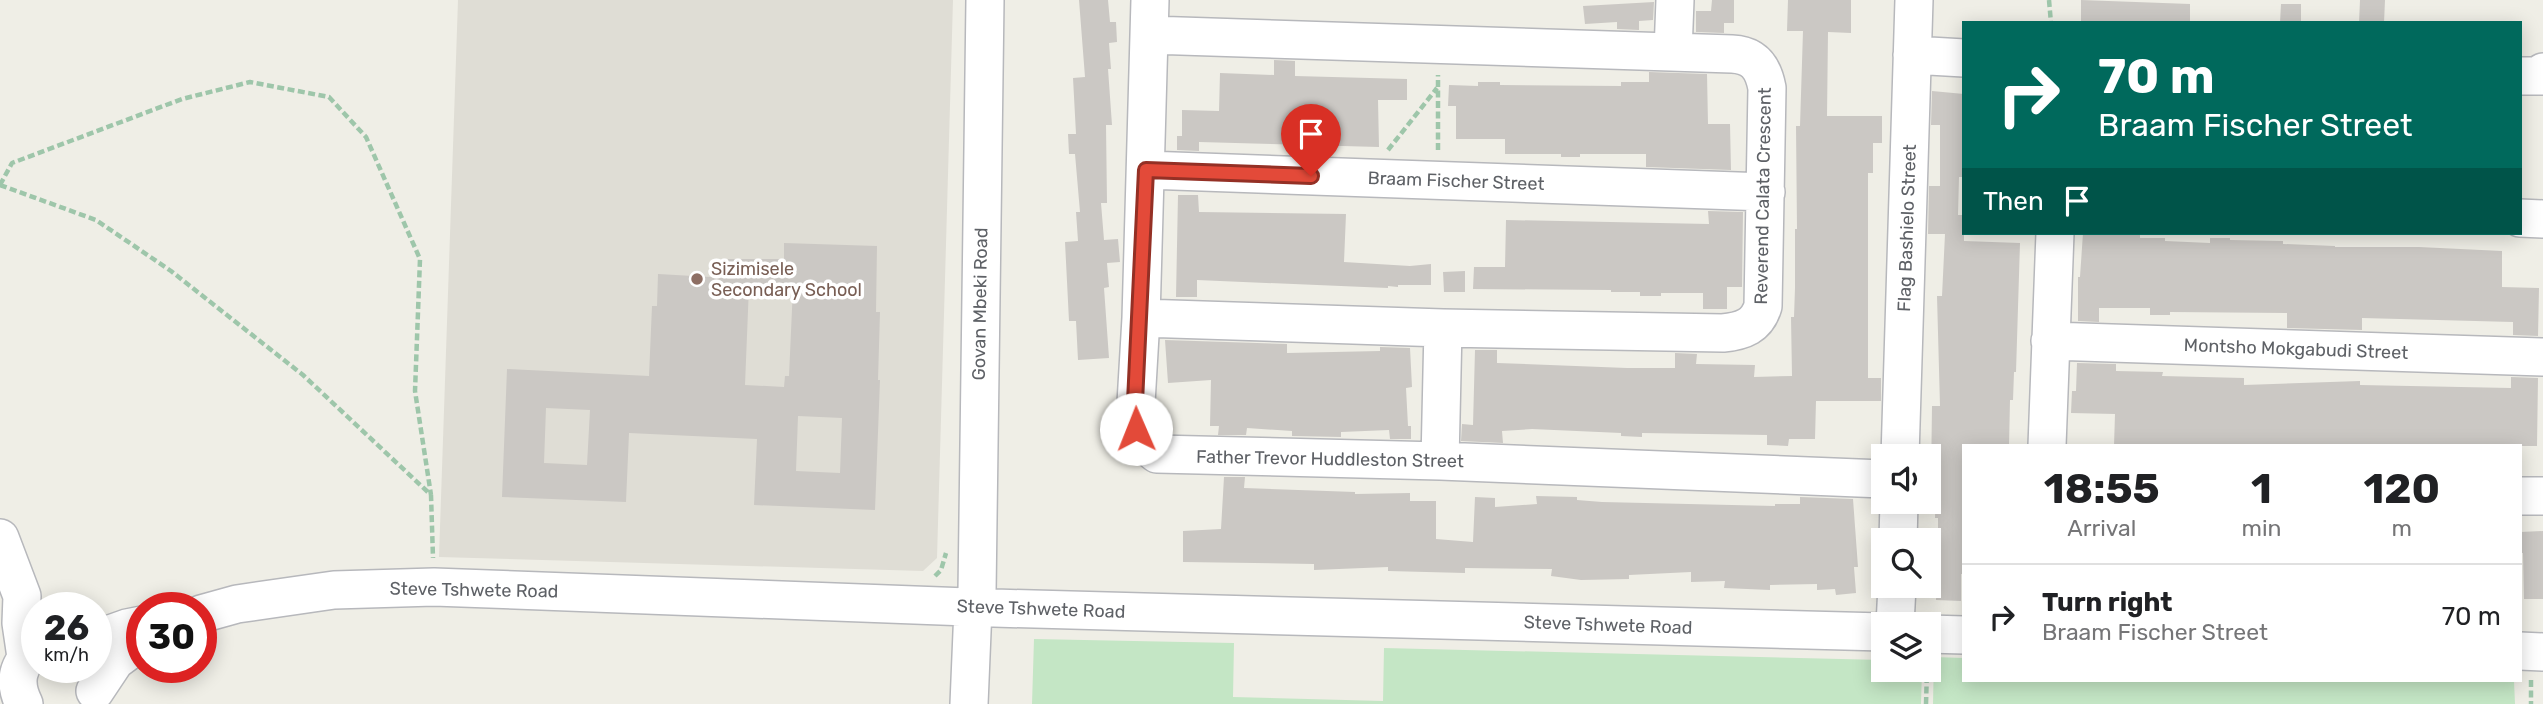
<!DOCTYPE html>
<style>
:root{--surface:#fff;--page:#f2f2f2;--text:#202124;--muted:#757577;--line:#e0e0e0}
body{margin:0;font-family:Rubik,sans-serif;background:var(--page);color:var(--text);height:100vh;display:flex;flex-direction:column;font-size:26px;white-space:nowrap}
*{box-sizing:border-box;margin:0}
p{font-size:23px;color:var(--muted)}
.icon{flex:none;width:38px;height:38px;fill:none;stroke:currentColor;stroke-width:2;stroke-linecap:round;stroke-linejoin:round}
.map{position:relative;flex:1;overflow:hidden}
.details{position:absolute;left:1962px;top:444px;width:560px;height:238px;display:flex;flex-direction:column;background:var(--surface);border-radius:0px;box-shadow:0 4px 18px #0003}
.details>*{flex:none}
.hud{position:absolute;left:1962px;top:21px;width:560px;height:214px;border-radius:0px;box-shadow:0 4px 18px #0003;background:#00695c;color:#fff;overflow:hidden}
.tools{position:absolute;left:1871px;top:444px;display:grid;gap:14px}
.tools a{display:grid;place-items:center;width:70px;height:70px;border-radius:0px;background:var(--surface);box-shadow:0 4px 18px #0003;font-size:35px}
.speed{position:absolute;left:21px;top:592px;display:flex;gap:14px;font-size:35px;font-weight:700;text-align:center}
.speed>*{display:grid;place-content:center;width:91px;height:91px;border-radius:50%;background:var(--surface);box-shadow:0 4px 18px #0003;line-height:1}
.speed small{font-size:18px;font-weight:400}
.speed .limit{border:10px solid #d22;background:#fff;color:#111}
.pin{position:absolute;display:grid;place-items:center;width:60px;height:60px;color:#fff;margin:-72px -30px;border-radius:50% 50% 50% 0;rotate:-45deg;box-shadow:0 0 7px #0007}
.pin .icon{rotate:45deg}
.me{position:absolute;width:77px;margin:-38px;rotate:359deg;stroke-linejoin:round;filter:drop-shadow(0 0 5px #0008)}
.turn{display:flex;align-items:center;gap:24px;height:147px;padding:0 21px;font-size:32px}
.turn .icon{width:91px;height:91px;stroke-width:2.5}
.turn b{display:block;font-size:49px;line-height:60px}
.then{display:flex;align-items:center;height:66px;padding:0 21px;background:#0003;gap:14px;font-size:26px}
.eta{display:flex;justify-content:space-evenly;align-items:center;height:119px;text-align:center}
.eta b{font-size:42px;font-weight:700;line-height:49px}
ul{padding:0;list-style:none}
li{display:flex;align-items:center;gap:21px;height:105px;padding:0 21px;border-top:2px solid var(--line)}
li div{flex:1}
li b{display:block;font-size:26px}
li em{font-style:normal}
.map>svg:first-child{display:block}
.education{fill:#dfddd5}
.green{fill:#c4e6c5}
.building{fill:#cbc8c4;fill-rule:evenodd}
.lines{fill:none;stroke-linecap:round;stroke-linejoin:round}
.minor-casing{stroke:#b7b8bc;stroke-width:40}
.path{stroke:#9ec6aa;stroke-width:4.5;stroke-dasharray:7 3.5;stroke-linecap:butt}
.minor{stroke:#fff;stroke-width:37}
.route-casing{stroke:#943025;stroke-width:18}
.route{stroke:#e34a39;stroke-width:12}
.education-dot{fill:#8d6e63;stroke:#fff;stroke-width:2.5}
.labels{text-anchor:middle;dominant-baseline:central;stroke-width:7;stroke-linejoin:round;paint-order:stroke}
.street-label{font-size:18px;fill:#5e6166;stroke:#fff}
.education-label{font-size:18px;fill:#785e54;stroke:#fff;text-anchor:start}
</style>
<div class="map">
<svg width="2543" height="704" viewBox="0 0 2543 704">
<rect width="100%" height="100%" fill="#efeee6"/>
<path class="education" d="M458,0H953L937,558L923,571L439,557Z"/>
<path class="green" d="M1034,639L1234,643L1233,697L1383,701L1384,648L1883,660V670H1922L1921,704H1032Z
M1934,657L1963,658L1964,681H2514L2515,704H1933Z"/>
<path class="building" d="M1079,0H1108L1110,22H1116L1117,42L1109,43L1111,69H1108L1112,125H1106L1107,203H1101L1104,240L1118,239L1120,262L1107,263L1109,287L1104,288L1109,358L1078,360L1076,321H1069L1065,242L1078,241L1076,212H1080L1075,154H1069L1068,134H1076L1073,78L1085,77Z
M1712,0H1734V23H1724V33L1696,32V11H1711Z
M1788,0H1851V33L1828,32L1827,116H1882V143H1873V173H1868V378H1881V401H1816L1815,439H1789L1788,446L1767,445V435L1642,433V437L1621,436V433L1532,429L1502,431L1503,443L1461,441L1462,424L1473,425L1475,350H1497V363L1627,368H1675V353L1697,354L1696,364L1755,365L1754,377L1792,376L1791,317H1794L1795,288V229H1797L1796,126H1800L1803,31H1787Z
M2081,0L2190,4V23H2081Z
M2360,0H2385L2384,23H2359Z
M1654,2L1653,20L1639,21V30L1617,29V22L1585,24L1583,6Z
M2281,4H2301V23H2280Z
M1274,60L1295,61V76L1407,79V100H1378L1379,147L1199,142V151L1177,150V136H1182V110L1219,111L1220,73L1274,75Z
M1649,72L1707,74L1708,124H1730L1731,170L1646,167V154H1580V157H1561V154H1505V139H1456V106H1448L1449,85L1478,86V82H1500V85L1621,86V82H1649Z
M1932,91L1964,94V177H1959L1958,215H1964V241L2020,243L2016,372H2014L2013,400H2010L2009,446H1964V549H1962V556H1964V574H1961V601L1936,600L1937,574H1933V555L1938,556V518H1935L1936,479H1931L1932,406H1940L1937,296H1942L1945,234H1928L1929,186H1940V125H1931Z
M1178,195H1198L1199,212L1346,214L1344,262L1410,266L1431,264V285H1398V287L1388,286V288L1197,280V297H1176Z
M1708,211L1743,212L1742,287H1727V309H1703V293H1661V296H1640V292H1611V290L1473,289L1474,267H1505L1506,220L1709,224Z
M2083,233H2140V238H2165V241L2210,243V238H2230V240L2283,241V244L2335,246V247H2419L2502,251V287L2539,288L2538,336L2513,335V322L2362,318V330L2287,328V313L2170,312V315H2150V308H2099V322L2078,321V277H2080Z
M784,243L877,246L876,312H880L878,380H880L875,510L754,505L757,439L629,433L626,502L502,497L507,369L649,376L652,306H657L658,274L728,278V259H784ZM749,286L793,287L789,376H785L784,387L745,385ZM546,408L590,410L587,465L544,463ZM798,416L842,418L840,473L796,471Z
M1465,271V292H1444L1443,272Z
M1165,340L1287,344V353L1380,351V347L1410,348L1412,387L1406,388L1408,426H1411V439H1390L1389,430L1341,432V437L1292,436V431L1247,428L1246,435H1218L1219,426H1210L1211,380L1168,383Z
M2077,363L2116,364V371L2163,372L2162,376L2244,378V385L2360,381V385L2511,388V377L2538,378L2537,446H2114L2115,414L2071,413L2072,391H2076Z
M1224,477H1245L1244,488L1355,492V494L1410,493V501H1436V539L1473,542L1475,497L1495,498V507L1537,504L1536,496L1577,497V500L1602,502L1775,506V504H1800V497L1853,499L1858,567H1854L1856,593L1836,595L1835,589L1817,590V584L1770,585V590L1724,588L1725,581L1691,582V572L1629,575V579L1581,580L1551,576L1552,569L1465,568V573L1388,571V567L1314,570V564L1183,562V531L1221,529Z
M2543,531V599H2524L2523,553H2520V532Z"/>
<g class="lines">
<defs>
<path id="minor" d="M1150,0L1141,318L1135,420L1142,442L1157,454L1440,461L1883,479
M1673,52L1675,0
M1912,55L1964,58
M2520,76H2543V72
M1146,170L1766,192
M2520,218L2543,219
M1141,318L1443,328L1723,333C1743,331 1757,326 1763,306L1767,88C1763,67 1754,55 1732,54L1150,35
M2050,341L2543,357
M2047,446L2055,233
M1900,457L1914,0
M1440,461L1443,328
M2520,496H2543
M0,538L22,596L21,623L26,657
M1898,541L1899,502
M201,614L237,604L334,590L434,587L994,608L1883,632
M1895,625L1897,586
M1928,634L1964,635
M96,639L127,628L142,625
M2520,651L2543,652
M95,691L115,661L142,641
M24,704C13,682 17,664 37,648
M969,704L973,608L977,593L985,0"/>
</defs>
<use href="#minor" class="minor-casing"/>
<path class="path" d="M2049,0L2051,23
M1388,150L1437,88
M1438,150V75
M0,185L12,163L182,99L250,82L329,97L366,137L420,259L415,391L431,495
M0,185L96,220L171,271L303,375L431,495L433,558
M935,576L941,570L946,553
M2531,680V704
M1926,704L1927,670"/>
<use href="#minor" class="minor"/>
</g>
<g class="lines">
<defs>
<path id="route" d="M1136,429L1135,402L1146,170L1311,176"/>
</defs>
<use href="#route" class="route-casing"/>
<use href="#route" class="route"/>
</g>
<circle class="education-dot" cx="697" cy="279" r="7"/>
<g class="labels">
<g class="street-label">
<text transform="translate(1456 181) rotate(2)">Braam Fischer Street</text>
<text transform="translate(1763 196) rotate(-89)">Reverend Calata Crescent</text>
<text transform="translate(1907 228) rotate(-88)">Flag Bashielo Street</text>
<text transform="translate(980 304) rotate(-89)">Govan Mbeki Road</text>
<text transform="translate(2296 349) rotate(2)">Montsho Mokgabudi Street</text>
<text transform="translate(1330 459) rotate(1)">Father Trevor Huddleston Street</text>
<text transform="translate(474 590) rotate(1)">Steve Tshwete Road</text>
<text transform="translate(1041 609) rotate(2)">Steve Tshwete Road</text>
<text transform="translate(1608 625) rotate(2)">Steve Tshwete Road</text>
</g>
<g class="education-label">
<text x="711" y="269">Sizimisele<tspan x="711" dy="21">Secondary School</tspan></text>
</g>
</g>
</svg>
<div class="tools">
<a><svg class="icon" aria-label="sound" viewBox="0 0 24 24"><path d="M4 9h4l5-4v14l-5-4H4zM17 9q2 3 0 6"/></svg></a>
<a><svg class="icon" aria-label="search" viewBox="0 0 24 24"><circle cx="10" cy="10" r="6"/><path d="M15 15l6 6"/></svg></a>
<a><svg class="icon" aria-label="layers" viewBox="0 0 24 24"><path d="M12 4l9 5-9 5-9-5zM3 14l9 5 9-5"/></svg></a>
</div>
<div class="speed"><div>26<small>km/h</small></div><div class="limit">30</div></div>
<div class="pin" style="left:1311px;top:176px;background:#d93025"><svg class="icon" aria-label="arrive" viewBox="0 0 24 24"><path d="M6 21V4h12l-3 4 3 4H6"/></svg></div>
<svg class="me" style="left:1136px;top:429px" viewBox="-20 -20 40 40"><circle r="19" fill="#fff"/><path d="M0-13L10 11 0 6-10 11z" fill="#e34a39"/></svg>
<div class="hud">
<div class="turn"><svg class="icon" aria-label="right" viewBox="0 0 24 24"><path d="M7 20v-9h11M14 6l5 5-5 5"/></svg><div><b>70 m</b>Braam Fischer Street</div></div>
<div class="then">Then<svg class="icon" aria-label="arrive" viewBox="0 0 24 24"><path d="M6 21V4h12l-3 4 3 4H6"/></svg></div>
</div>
<section class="details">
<div class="eta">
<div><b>18:55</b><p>Arrival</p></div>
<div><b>1</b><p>min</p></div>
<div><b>120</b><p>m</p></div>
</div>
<ul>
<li><svg class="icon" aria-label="right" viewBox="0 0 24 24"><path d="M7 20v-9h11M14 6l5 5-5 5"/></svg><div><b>Turn right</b><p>Braam Fischer Street</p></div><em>70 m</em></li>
</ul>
</section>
</div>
